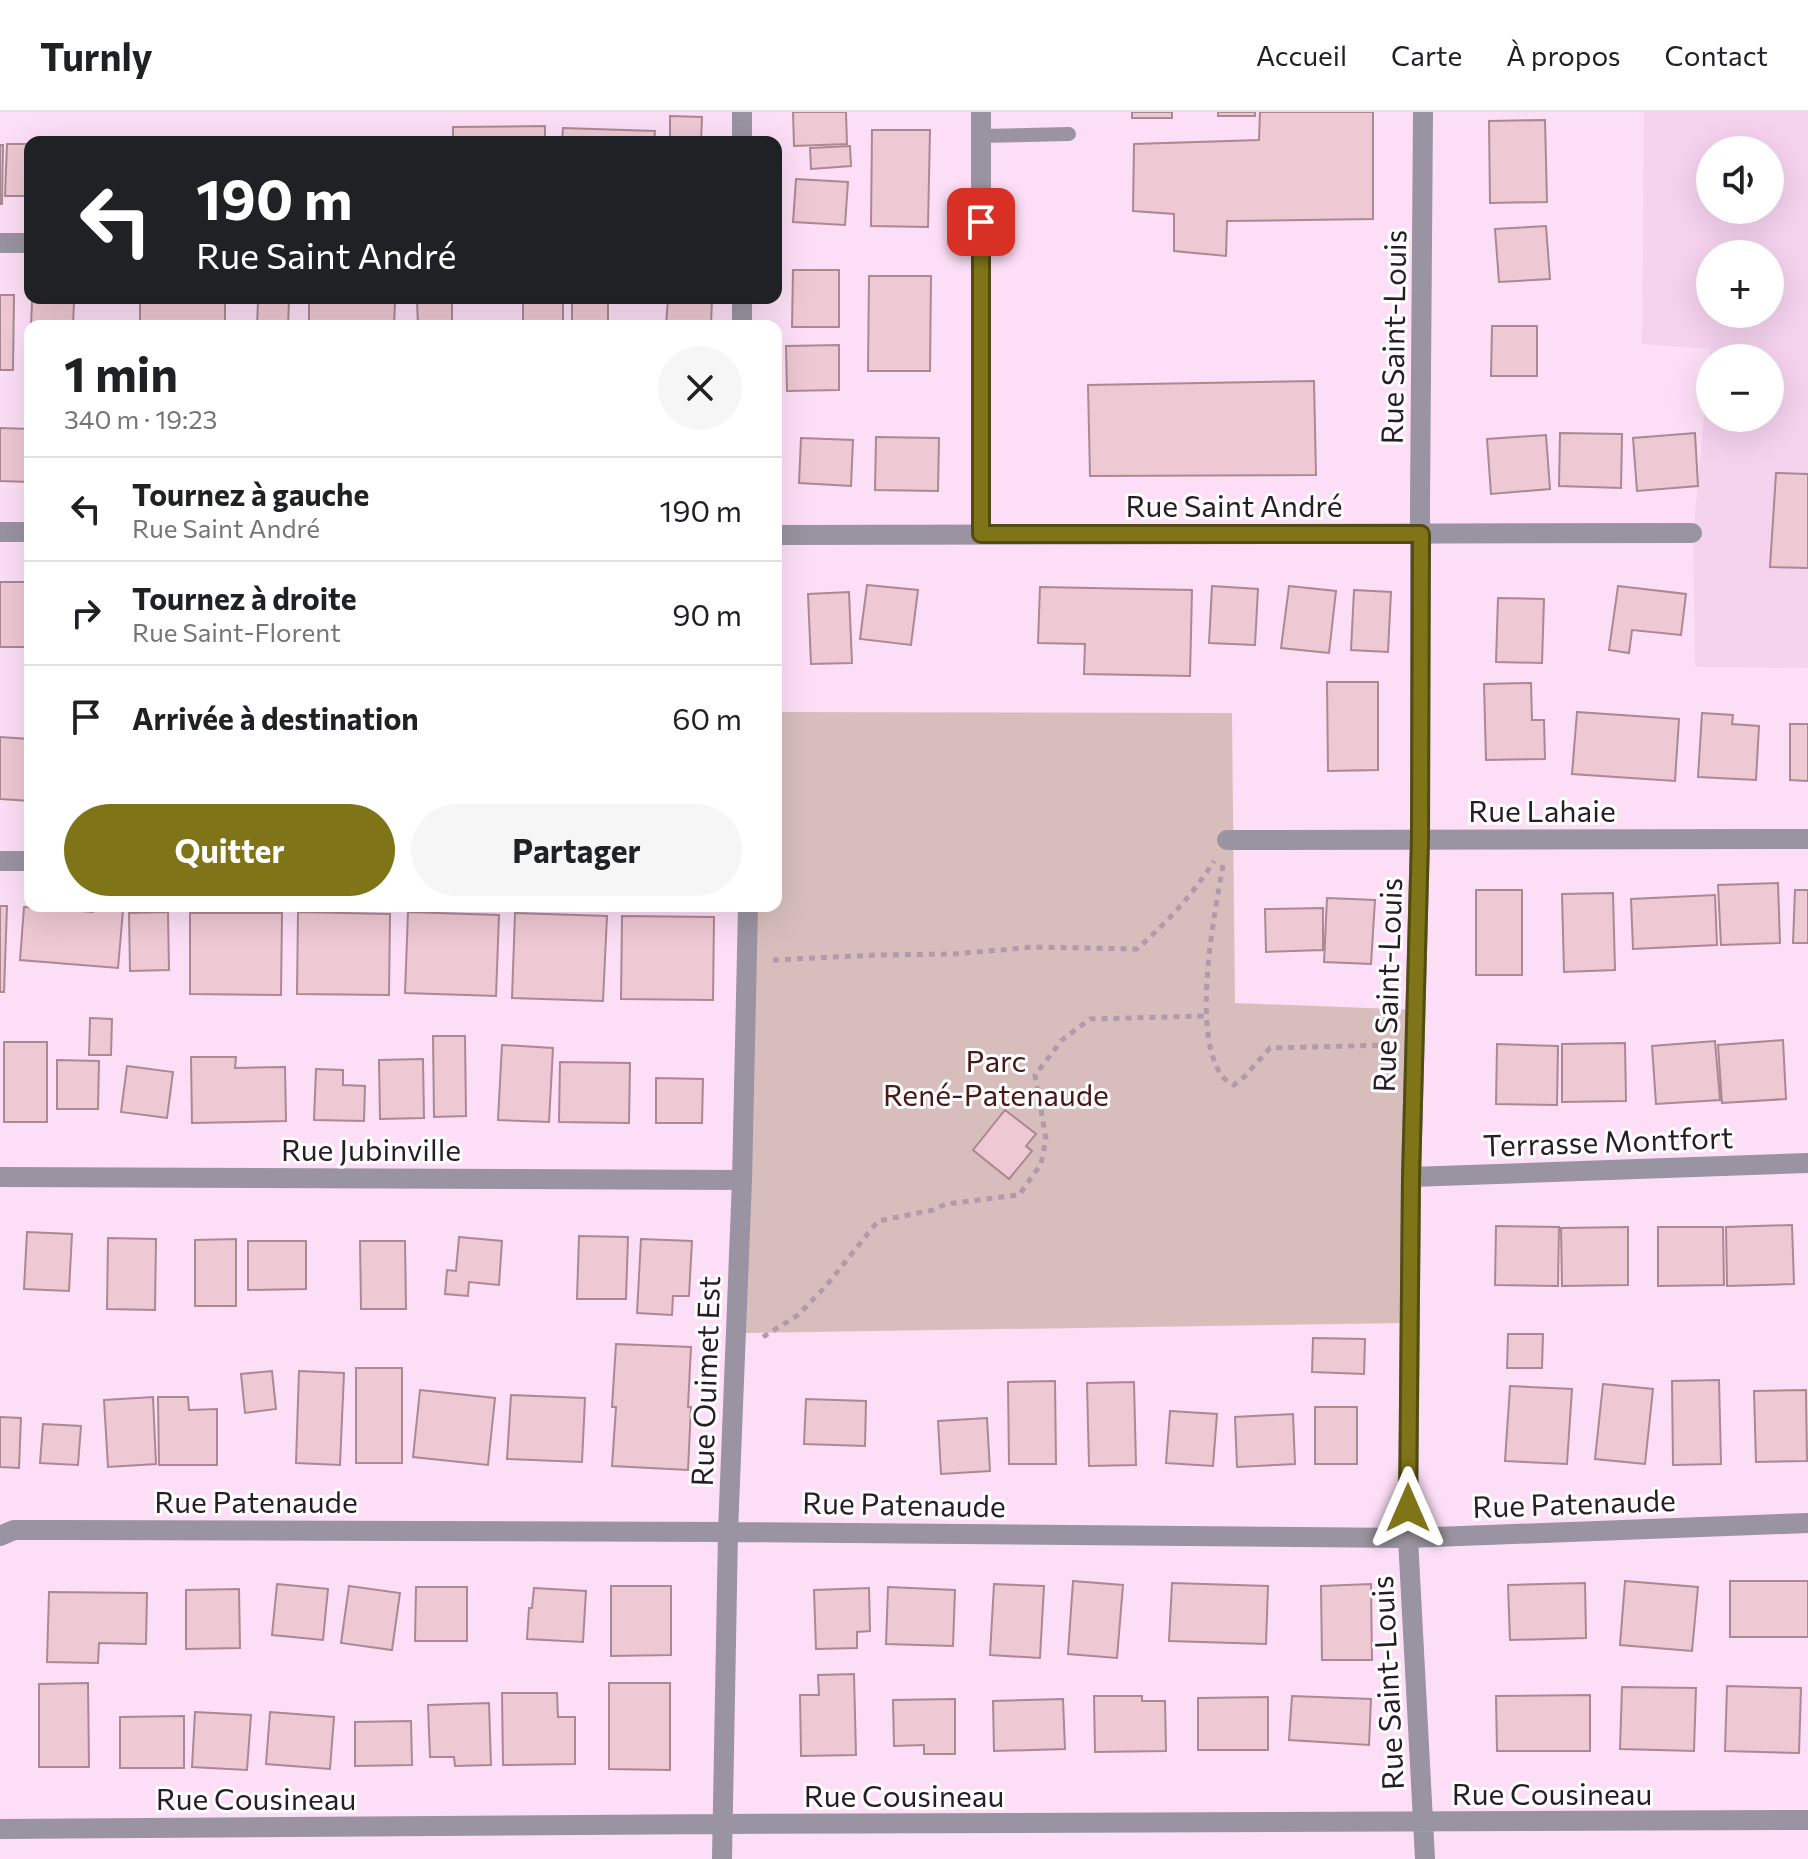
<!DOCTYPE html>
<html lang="fr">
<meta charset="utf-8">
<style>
:root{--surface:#fff;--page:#f6f6f6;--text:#202124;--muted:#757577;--line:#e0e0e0;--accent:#7f7518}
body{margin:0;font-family:Commissioner,sans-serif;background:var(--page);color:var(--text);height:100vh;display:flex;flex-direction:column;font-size:30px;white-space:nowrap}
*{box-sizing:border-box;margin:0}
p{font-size:26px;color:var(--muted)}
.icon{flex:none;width:44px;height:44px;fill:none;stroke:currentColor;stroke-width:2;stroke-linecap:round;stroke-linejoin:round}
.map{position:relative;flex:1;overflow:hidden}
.side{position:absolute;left:24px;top:208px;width:758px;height:592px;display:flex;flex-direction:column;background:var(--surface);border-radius:16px;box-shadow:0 8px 32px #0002}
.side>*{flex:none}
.hud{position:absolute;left:24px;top:24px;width:758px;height:168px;border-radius:16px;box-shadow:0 8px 32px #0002;background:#202124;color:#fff;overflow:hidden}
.buttons{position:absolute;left:1696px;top:24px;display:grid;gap:16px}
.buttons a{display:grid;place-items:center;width:88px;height:88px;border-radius:50%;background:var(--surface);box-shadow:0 8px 32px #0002;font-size:40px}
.pin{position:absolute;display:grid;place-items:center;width:68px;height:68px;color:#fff;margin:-34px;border-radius:16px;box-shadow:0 4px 12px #0006}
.me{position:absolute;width:88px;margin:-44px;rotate:0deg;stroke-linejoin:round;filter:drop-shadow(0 0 6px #0008)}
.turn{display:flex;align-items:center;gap:28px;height:168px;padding:0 40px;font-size:36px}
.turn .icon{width:104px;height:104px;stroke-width:2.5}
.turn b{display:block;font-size:56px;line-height:68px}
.round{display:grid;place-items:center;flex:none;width:84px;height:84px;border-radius:42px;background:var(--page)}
.summary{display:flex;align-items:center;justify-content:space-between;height:136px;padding:0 40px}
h1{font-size:48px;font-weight:700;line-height:60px}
.button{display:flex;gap:16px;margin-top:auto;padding:16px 40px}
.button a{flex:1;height:92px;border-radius:48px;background:var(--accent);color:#fff;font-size:32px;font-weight:700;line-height:92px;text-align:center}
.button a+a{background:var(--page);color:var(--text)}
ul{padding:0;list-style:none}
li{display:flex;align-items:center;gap:24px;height:104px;padding:0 40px;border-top:2px solid var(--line)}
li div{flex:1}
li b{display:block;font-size:30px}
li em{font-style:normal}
header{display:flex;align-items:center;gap:48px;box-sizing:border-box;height:112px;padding:0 40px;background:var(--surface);border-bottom:2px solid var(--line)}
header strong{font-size:38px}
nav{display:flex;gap:44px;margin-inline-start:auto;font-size:28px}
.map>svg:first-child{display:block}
.built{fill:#f5d2ee;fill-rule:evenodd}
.green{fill:#d7bebc}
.building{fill:#eec8d3;stroke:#ab8892;stroke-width:2}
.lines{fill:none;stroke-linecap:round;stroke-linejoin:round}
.path{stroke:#b09aac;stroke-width:5;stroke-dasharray:6 6;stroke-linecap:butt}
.lane{stroke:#9a93a1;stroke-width:14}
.street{stroke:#9a93a1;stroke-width:20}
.route-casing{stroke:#534c10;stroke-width:20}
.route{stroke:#7f7518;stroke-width:14}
.labels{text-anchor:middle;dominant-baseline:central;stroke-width:6;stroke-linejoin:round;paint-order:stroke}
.street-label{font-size:30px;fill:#281d26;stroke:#fff}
.park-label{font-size:30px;fill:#491817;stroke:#fff}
</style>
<header>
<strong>Turnly</strong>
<nav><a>Accueil</a><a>Carte</a><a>À propos</a><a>Contact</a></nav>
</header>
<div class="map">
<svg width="1808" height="1747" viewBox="0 0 1808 1747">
<rect width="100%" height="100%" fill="#fcdff6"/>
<path class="built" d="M1644,0H1808V556L1695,555L1693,423L1710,237L1642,232ZM1710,38H1770V98H1710ZM1710,142H1770V202H1710ZM1710,246H1770V306H1710Z"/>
<path class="green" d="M776,600L1232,601L1235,891L1420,898L1408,1211L744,1221L747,794H776Z"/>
<path class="building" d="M793,0H846L847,32L794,34Z
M1132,0H1172V6H1132Z
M1218,0H1255V4H1218Z
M1260,0H1373V107L1227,109L1226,144L1174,139V102L1133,99L1134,32L1259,28Z
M670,4L702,5L701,30H670Z
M1545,8L1547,90L1490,91L1489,9Z
M545,14V30H453V15Z
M563,16L655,19L654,30H562Z
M872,18H930L928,115L871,114Z
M7,32H30V84H5Z
M0,33H3L2,92H0Z
M850,34L851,54L811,57L810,36Z
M796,67L848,70L845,113L793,110Z
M1546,114L1550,167L1499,170L1495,117Z
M793,158H839V215H792Z
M869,164H931L930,259H868Z
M0,183H14L13,258H0Z
M523,186H563V214H523Z
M572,186H608V214H572Z
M668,186H712L711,214H666Z
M452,188V214H418L417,189Z
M32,189L74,190L73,214H31Z
M225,189V214H140V190Z
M258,189H289L288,214H257Z
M309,189L395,190L394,214H309Z
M1492,214H1537V264H1491Z
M839,233V278L787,279L786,234Z
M1314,269L1316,363L1090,364L1088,273Z
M0,316L30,317V370L0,369Z
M1560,321L1622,322L1621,376L1559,374Z
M1695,321L1698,374L1637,379L1633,326Z
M1546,323L1550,377L1491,382L1487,327Z
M876,325L939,326L938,379L875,378Z
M801,326L853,328L851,374L799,371Z
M1776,361L1808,362V456L1770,455Z
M0,470H27V535H0Z
M867,473L918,478L911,533L860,527Z
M1212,474L1258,477L1255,533L1209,531Z
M1289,474L1336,479L1329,541L1281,536Z
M1618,474L1686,482L1681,523L1632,518L1629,541L1609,538Z
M1040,475L1192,478L1190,564L1084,562L1085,532L1038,531Z
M1354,478L1391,480L1388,540L1351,538Z
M849,480L852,551L811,552L808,482Z
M1498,486L1544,487L1542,551L1496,550Z
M1327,570H1378V658L1328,659Z
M1531,571L1532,608H1544L1545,647L1486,648L1484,572Z
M1577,600L1679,607L1675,669L1572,662Z
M1702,601L1733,603L1732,612L1759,614L1756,668L1698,665Z
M1790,612H1808V669L1790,668Z
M0,625L30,627V689L0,687Z
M1778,771L1780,831L1721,833L1718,773Z
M1476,778H1522V863H1476Z
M1795,778H1808V831H1793Z
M1613,781L1615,858L1564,860L1562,782Z
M1715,783L1717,833L1633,837L1631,787Z
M1327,786L1375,788L1371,852L1324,850Z
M0,794H7L4,880H0Z
M24,795L93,800V795L123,798L118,856L20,848Z
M1323,796V838L1266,840L1265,797Z
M168,800L169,858L130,859L129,801Z
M298,800L390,802L389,883L297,882Z
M408,800L499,803L496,884L405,881Z
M190,801H282L281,883L190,882Z
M515,801L607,804L603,889L512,886Z
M622,804L714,805L713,888L621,887Z
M90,906L112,907L111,943H89Z
M433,924H465L466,1004L434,1005Z
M1783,928L1786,987L1722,991L1718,933Z
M1715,929L1720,988L1656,992L1652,934Z
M4,930H47V1010H4Z
M1625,931L1626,989L1562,990V932Z
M1497,932L1558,934L1557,993L1496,992Z
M502,933L553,936L549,1010L498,1008Z
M191,945H236L235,956L285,955L286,1009L192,1011Z
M423,947L424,1006L380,1007L379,948Z
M57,948L99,949L98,997H57Z
M560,950L630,951L629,1011L559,1010Z
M127,954L173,960L167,1006L121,1000Z
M316,957L343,958V973L365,974L364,1009L314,1008Z
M656,966L703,967L702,1011H656Z
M1005,998L1036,1022L1026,1034L1032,1039L1009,1067L973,1038Z
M1792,1113L1794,1172L1727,1174L1726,1115Z
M1496,1114L1559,1115L1558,1174L1495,1173Z
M1628,1115V1173L1562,1174L1561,1116Z
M1658,1115H1723L1724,1173L1658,1174Z
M27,1120L72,1122L69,1179L24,1177Z
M579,1124L628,1125L626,1187H577Z
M459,1125L502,1129L499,1173L469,1170L468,1184L445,1182L447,1158L456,1159Z
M108,1126L156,1127L155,1198L107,1197Z
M236,1127V1194H195V1128Z
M641,1127L692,1129L689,1184H673L672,1203L637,1201Z
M248,1129H306V1177L248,1178Z
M360,1129H405L406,1197H361Z
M1508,1222H1543L1542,1256H1507Z
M1313,1226L1365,1227L1364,1262L1312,1260Z
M616,1232L691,1235L688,1295H691L688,1358L612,1354L616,1295H612Z
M356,1256H402V1351H356Z
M272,1259L276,1297L245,1301L241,1262Z
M299,1259L344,1261L340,1353L296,1351Z
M1719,1268L1721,1352L1673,1353L1672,1269Z
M1055,1269L1056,1352H1009L1008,1270Z
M1134,1270L1136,1353L1089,1354L1087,1271Z
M1603,1272L1653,1277L1645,1352L1595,1347Z
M1510,1274L1572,1277L1567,1352L1505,1349Z
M420,1278L495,1286L488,1353L413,1345Z
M1806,1278L1807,1349L1756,1350L1754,1279Z
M511,1283L585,1286L582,1350L507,1347Z
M153,1285L156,1352L108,1355L104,1288Z
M158,1285H188L189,1298L217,1297V1353H159Z
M806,1287L866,1289L865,1334L804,1332Z
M1315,1295H1357V1352H1315Z
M1170,1299L1217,1302L1213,1354L1166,1351Z
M1293,1302L1295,1352L1237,1355L1235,1305Z
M0,1305L21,1306L19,1356L0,1355Z
M987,1306L990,1359L941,1362L938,1309Z
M43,1312L81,1314L78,1353L40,1351Z
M1073,1469L1123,1473L1117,1546L1068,1542Z
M1625,1469L1698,1475L1692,1539L1620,1533Z
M1730,1469H1808V1525H1730Z
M1172,1471L1268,1474L1266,1532L1169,1529Z
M1585,1471L1586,1526L1510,1528L1508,1473Z
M277,1472L328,1477L323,1528L272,1523Z
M994,1472L1044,1474L1040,1546L990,1543Z
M1371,1472L1372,1548H1322L1321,1474Z
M349,1474L400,1481L392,1538L341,1531Z
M611,1474H671V1543L611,1544Z
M416,1475H467V1529H415Z
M888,1475L955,1478L953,1534L886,1532Z
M534,1476L586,1479L583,1530L527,1527L529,1496H532Z
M869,1476L870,1519L857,1520V1536L816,1537L814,1478Z
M239,1477L240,1536L186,1537V1478Z
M49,1480L147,1481L146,1532L99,1531L98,1551L47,1550Z
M854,1562L856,1643L801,1644L800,1583H819L818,1563Z
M88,1571L89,1655H39V1572Z
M609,1571H670V1658L609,1657Z
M1727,1574L1801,1576L1799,1641L1725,1639Z
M1622,1575L1696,1576L1694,1639L1620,1637Z
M502,1581H557L558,1605H575V1652L503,1653Z
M1590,1583V1639H1497L1496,1584Z
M1094,1584H1142V1589H1165L1166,1639L1095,1640Z
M1292,1584L1371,1587L1369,1633L1289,1628Z
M1268,1585V1638H1198V1586Z
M955,1587V1642H924V1633L894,1634L893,1588Z
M1063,1587L1065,1637L994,1639L993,1589Z
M489,1591L491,1653L455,1654L454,1645H430L428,1593Z
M195,1600L251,1603L247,1658L192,1655Z
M270,1600L334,1605L330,1657L266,1652Z
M184,1604V1656H120V1605Z
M411,1609L412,1653L355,1654V1610Z"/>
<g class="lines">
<path class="path" d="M1223,753C1214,805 1192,916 1220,961C1223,967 1229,970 1234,973L1244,965L1270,936L1390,933
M773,848L877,843L954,842L1034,835L1137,837C1169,808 1191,785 1214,749
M763,1225L798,1203L826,1174L878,1109L933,1098L946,1092L1019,1083L1041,1052L1046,1027L1035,963L1062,928L1090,907L1205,904"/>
<path class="lane" d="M981,24L1069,22"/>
<path class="street" d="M1423,0L1420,390V727L1411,1065L1408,1426L1425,1747
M742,30V0
M0,131H30
M742,214V186
M0,420H30
M981,422V0
M776,423L1692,421
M1227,728L1808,727
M0,749H30
M0,1065L742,1068
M1411,1065L1808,1051
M0,1424L14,1418H56L728,1420L1408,1426L1808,1411
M0,1717L722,1712L1808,1708
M722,1747L728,1420L742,1068L748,794"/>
</g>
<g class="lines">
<defs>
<path id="route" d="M981,110V422H1421L1420,727L1411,1065L1408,1396"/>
</defs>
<use href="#route" class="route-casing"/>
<use href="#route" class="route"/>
</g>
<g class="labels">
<g class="street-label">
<text transform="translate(1392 225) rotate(-89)">Rue Saint-Louis</text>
<text x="1234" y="392">Rue Saint André</text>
<text x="1542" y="697">Rue Lahaie</text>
<text transform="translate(1386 873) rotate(-88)">Rue Saint-Louis</text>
<text transform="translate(1608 1028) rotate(-2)">Terrasse Montfort</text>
<text x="371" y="1036">Rue Jubinville</text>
<text transform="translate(704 1269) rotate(-88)">Rue Ouimet Est</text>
<text x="256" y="1388">Rue Patenaude</text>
<text transform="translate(1574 1390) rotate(-2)">Rue Patenaude</text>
<text transform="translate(904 1391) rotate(1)">Rue Patenaude</text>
<text transform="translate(1386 1571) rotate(-93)">Rue Saint-Louis</text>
<text x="1552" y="1680">Rue Cousineau</text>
<text x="904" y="1682">Rue Cousineau</text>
<text x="256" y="1685">Rue Cousineau</text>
</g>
<g class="park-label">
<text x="996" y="947">Parc<tspan x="996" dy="34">René-Patenaude</tspan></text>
</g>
</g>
</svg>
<div class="buttons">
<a><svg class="icon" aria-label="sound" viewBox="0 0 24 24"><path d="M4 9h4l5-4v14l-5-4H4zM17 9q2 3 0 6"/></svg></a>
<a>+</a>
<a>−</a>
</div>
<div class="pin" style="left:981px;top:110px;background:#d93025"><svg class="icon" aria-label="arrive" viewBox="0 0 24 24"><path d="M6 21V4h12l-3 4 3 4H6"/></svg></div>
<svg class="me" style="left:1408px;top:1396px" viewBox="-20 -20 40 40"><path d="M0-17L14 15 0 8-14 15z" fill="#7f7518" stroke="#fff" stroke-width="4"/></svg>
<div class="hud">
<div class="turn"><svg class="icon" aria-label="left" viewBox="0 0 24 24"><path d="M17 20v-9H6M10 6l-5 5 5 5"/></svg><div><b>190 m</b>Rue Saint André</div></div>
</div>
<section class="side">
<div class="summary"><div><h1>1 min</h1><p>340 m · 19:23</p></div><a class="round"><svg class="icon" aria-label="close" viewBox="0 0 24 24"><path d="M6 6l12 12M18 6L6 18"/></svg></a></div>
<ul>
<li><svg class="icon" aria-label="left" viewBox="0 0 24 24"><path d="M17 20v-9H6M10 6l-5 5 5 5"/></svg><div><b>Tournez à gauche</b><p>Rue Saint André</p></div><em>190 m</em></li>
<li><svg class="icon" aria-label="right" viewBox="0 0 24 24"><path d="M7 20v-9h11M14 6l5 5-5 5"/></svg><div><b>Tournez à droite</b><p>Rue Saint-Florent</p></div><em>90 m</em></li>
<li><svg class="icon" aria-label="arrive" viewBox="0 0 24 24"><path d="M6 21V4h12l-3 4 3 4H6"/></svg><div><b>Arrivée à destination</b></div><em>60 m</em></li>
</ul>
<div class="button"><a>Quitter</a><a>Partager</a></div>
</section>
</div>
